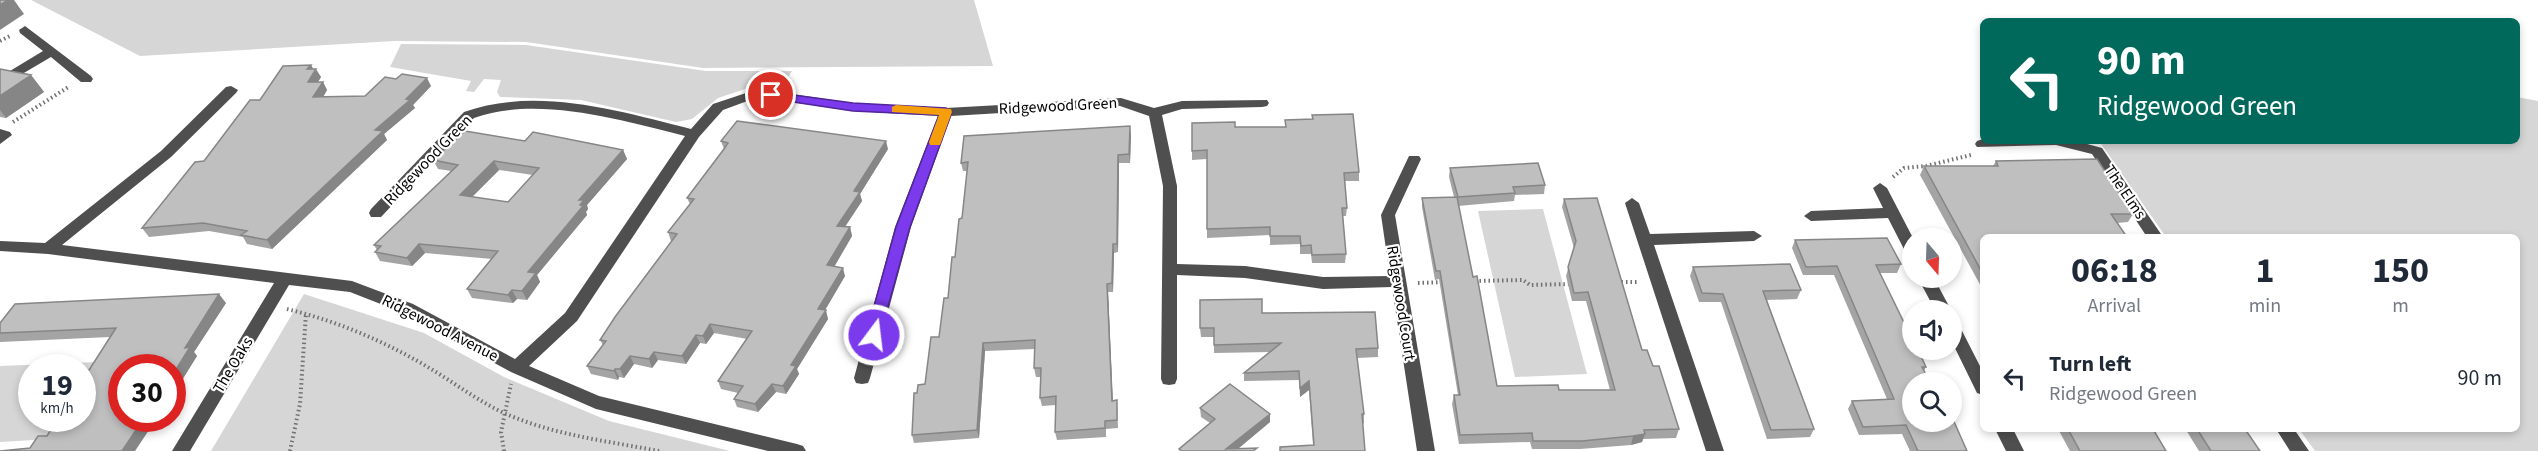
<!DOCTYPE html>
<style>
:root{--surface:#fff;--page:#f6f6f7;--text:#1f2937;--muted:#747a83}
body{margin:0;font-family:"Source Sans 3",sans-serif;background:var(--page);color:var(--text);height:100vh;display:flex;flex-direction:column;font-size:22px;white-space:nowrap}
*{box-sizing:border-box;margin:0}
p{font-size:20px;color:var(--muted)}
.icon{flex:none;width:33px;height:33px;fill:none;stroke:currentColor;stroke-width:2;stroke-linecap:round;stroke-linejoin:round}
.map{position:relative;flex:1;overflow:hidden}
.drawer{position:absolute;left:1980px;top:234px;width:540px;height:198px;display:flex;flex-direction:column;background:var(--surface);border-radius:9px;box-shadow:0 3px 9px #0003}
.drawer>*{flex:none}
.top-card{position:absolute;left:1980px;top:18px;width:540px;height:126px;border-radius:9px;box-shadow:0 3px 9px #0003;background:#00695c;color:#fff;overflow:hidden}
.needle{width:39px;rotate:161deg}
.controls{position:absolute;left:1902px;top:228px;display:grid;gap:12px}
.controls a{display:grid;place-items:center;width:60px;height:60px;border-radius:50%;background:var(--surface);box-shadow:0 3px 9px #0003;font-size:30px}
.speed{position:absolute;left:18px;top:354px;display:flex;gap:12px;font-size:30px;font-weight:700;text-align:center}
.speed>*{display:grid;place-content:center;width:78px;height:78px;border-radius:50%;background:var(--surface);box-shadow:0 3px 9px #0003;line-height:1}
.speed small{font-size:15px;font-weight:400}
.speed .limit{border:9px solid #d22;background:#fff;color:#111}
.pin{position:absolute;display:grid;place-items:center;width:51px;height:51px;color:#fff;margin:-26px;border:3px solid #fff;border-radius:50%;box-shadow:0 2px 6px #0007}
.me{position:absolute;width:66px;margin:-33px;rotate:15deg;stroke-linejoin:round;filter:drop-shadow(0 0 4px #0008)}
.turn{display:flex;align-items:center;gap:21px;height:126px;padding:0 18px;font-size:27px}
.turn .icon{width:78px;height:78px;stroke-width:2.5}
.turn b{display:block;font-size:42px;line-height:51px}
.eta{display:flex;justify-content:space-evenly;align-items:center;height:102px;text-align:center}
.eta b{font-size:36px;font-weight:700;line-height:42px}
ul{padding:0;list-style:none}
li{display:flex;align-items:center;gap:18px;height:84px;padding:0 18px}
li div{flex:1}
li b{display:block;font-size:22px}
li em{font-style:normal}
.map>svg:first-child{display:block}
.green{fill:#d6d6d6}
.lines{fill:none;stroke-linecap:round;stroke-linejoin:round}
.path{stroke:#717171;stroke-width:4;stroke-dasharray:1.5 3;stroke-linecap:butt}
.minor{fill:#4f4f4f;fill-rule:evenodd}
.wall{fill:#a4a4a4;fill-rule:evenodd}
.shaded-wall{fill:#868686}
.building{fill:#bfbfbf;stroke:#868686;stroke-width:1.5;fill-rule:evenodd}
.route{fill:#7c3aed;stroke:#51269a;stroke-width:1.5}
.slow{fill:#f59e0b}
.labels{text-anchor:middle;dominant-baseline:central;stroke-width:4.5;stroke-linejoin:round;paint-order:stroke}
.street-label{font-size:16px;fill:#000;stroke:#fff}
</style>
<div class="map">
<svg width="2538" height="451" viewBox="0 0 2538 451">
<rect width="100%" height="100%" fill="#fff"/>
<path class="green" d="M31,0H974L993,66L703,68L526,42L394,41L140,56Z
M401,44L526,45L706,71H792L784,84L745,89L718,98L692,119L676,122L581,100L500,97L497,92L501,80L484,79L474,92L466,91L471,81L390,67Z
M2517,97L2538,101V451H2315L2299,429H2517V237H2166L2099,141H2517Z
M1543,209L1587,374L1515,377L1478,211Z
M304,294L424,333L504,377L609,421L730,451H211Z
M121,361L82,418V368H32V418H82L69,438L0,442V366Z"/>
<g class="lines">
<path class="path" d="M0,41L10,36
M13,122L70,86
M1893,177L1904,168L1926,166L1971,155
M1475,281L1523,280L1530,285L1570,284
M1617,282H1639
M1418,283L1443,282
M287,309C336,321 382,340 426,366C452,381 476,400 504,413C553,435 607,441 659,451
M290,451L300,404L306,313
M504,451L501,432L511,384"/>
<path class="minor" d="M25,26L91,76L93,79L91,82H81L51,57L0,87V77L43,51L20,33L19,30Z
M231,86L238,90L236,93L171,157L62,245L352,281L413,304L515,359L565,313L685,136C622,120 537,95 474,118L381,217H371L369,213L371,209L464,112C537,86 619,111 691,129L713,104L749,92L771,91L853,103L946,108L1121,98L1154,108L1182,101L1267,100L1269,103L1267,106L1262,107L1182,109L1162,115L1177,186V264L1245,266L1323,277L1390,276L1381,215L1409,156H1419L1421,159L1395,215L1435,451H1417L1392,287L1323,289L1245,278L1177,275V379L1175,384L1169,385L1163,384L1161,379L1163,186L1149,116L1120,106L951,116L911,227L870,378L868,383L862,384L856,383L854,378L895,227L938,116L853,111L771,99L750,100L723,110L699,137L577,321L529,366L599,396L797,444L803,446L806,451H768L596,409L511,372L401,312L350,292L289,285L190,451H172L274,283L48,254L0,251V241L45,243L161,151L226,87Z
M0,129L10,132L12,135L0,144Z
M1983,139L2076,141L2102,148L2163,237H2147L2092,154L2056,145L1977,147L1975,144L1977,141Z
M1880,183L1887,188L1913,238L1912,256L1907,255L1888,218L1811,221L1804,216L1811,211L1883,208L1873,188Z
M1632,198L1639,203L1650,234L1754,231L1762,236L1754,241L1654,245L1724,451H1706L1625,203Z
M1918,278H1934L1951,310H1935Z
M1952,321L1958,323L1983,372V395L1977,393L1952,342Z
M1995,429H2013L2024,451H2006Z
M2276,429H2294L2309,451H2290Z"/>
</g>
<path class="wall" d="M311,65L313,69L321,77L318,82H323L327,90L323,97L365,96L431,86L413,105L415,108L384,134L387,140L272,249L247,244L243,237L209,231L149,237L142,228L260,100Z
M0,69L31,75L44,92L6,118L0,117Z
M1285,120L1359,172V181H1345L1347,208L1346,216H1343L1346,254L1345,263H1312L1311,254H1300V244L1270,245V235L1207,238V159L1192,160V123L1235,127H1285Z
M1131,135L1130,163H1119L1118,252L1114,253L1113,292H1108L1113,401L1117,400L1118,428L1106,429V437L1057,440L1055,432L1056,405L1042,406L1040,398L1041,377H1036L1034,368L1035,349L985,351L979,438L914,443L912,435L917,393L925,384L939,337L948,298L962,218L967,171H963L961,163Z
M525,141L623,150L627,159L587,205L588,209L586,212L587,215L537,275L540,282L527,300L517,299L513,303L472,298L467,289L492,259L425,253L412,266L380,261L375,252L377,250L374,245L451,171L438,169L433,160ZM499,170L533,175L508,202L472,197Z
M721,141L888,149L860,194L862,201L845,227H850L852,236L834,267L845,276L825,310L828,319L797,369L799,374L786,394L776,392L758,412L737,407L734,399L738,393L721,389L718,381L747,339L714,333L706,344L700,343L686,364L658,360L652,368L634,364L624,378L619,377L618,380L591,374L587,366L603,345L600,340L672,241H671L668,232L690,204L687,198L724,149Z
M1996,161L2133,214L2128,222L2117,223L1983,237V290L1920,175L1924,166H1993Z
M1450,168L1545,185L1544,194L1515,195L1514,201L1458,206L1497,386L1559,390H1610L1586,301H1572L1566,276L1574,248L1562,207L1564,199L1642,350L1653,366L1679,429L1676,438L1643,439L1642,442L1631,445L1580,449H1532L1530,442L1459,444L1452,404L1454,395H1458L1439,279L1435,280L1422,207V198L1454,197L1449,177Z
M1795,240L1901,264L1897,273H1880L1926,367L1924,371L1912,382L1967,451H1910L1902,434L1859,435L1848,409L1852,401L1887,399L1834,275H1803L1792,248Z
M1693,267L1801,290L1797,299L1767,300L1814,429L1810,437L1767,439L1721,302H1699L1690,276Z
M226,303L194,352L197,356L172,396V368L122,418L30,448L47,436L110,337L0,342V323Z
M1262,313L1378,348V357L1357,358L1364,414V423L1313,445L1309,390L1300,397L1299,380L1244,381V373L1270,352L1214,353V337H1201L1200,328Z
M1200,408L1270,422L1238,449L1257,451H1180L1179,449L1210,423L1201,417Z
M2058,429H2245L2260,451H2199L2186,430L2154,431L2166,451H2070Z"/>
<path class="shaded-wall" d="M8,0H14L24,14L0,30V5Z
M311,65L315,72L316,69L321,77L313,90L308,82L307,69Z
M31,75L44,92L6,118L0,110V96Z
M427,78L431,86L413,105L415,108L384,134L387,140L272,249L267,240Z
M323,82L327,90L318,106L313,97Z
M1130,126L1131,135L1130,163L1129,154Z
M886,141L888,149L860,194L862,201L840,234L837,226L854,191Z
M623,150L627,159L587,205L588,209L586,212L587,215L537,275L540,282L527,300L522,291L528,272L580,205L579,200Z
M1118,155L1119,163L1118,252L1117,244Z
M494,161L499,170L465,204L460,195Z
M850,227L852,236L830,274L827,265Z
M419,244L425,253L412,266L407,258Z
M1113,244L1114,253L1113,292L1112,283Z
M843,268L845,276L821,317L818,309Z
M1107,284L1108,292L1113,409L1112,401Z
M512,290L517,299L513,303L508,295Z
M219,294L226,303L194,352L197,356L172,396V376L185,348Z
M826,310L828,319L797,369L799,374L786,394L783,386L791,365Z
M710,324L714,333L706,344L703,336Z
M696,335L700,343L686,364L682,356Z
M983,343L985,351L979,438L977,430Z
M654,352L658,360L652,368L649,359Z
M630,356L634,364L624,378L620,369Z
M615,369L619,377L618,380L614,371Z
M1309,381V390L1300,397V388Z
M772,384L776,392L758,412L755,404Z
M1270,414V422L1235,451L1226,449Z
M144,418H157L135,451H122Z
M1645,434L1642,442L1631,445L1633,436Z"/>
<path class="building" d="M0,0H8L0,5Z
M311,65L307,69H316L308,82H323L313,97L365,96L385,77L396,79L402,74L427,78L406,99L410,100L375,130L383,131L267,240L241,235L247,231L203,223L142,228L195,162L204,161L250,100H260L283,66Z
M0,69L31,75L0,96Z
M1353,114L1359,172L1344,173L1347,208H1342L1346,254L1312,255L1311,245L1301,246L1300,236H1270V227L1207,229V150L1192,151V123L1235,122V127H1286L1285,120L1313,119L1312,115Z
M737,121L886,141L854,191L860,192L837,226L850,227L827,265L843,268L818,309L826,310L791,365L796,366L783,386L772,384L755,404L734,399L743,386L718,381L752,331L710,324L703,336L696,335L682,356L654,352L649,359L630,356L620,369H615L614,371L587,366L606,341L600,340L615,317L677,234L668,232L694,199L687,198L724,149L728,143L721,141Z
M1130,126L1129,154L1118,155L1117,244H1113L1112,283L1107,284L1112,401L1117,400V420L1105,421V428L1055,432L1056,396L1040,398L1041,368H1034L1035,340L983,343L977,430L912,435L914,393H917L918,385L925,384L931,337H939L944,298H948L952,257H955L959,219L962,218L968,162L961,163L964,136Z
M465,131L525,141L533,132L623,150L579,200H584L580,205L583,206L528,272L536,273L522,291L512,290L508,295L467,289L498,251L419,244L407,258L375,252L381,246L374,245L458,165L433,160ZM494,161L539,168L508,202L460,195Z
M2097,159L2133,214H2111L2127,237H1983V274L1924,166H1998L1996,161Z
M1538,163L1545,185L1513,187L1515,193L1458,197L1450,168Z
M1457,197L1473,277L1477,276L1497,386L1558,385L1559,390H1615L1588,292L1574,293L1568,267L1576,241L1564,199L1597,198L1642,350H1647L1653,366H1659L1679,429L1644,430L1645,434L1633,436L1582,441H1533L1532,433L1460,435L1454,395H1460L1440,271H1436L1422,198Z
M1887,238L1901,264L1876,265L1912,339V350H1918L1926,367H1922L1930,382H1912V422H1952V417L1967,451H1918L1906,425L1863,427L1852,401L1894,399L1837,266L1806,267L1795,240Z
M1790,264L1801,290L1763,291L1814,429L1771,430L1723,294L1702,293L1693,267Z
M219,294L185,348L190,347L172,376V368H122V418H144L122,451H0L30,448L38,436H47L58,418H82V381L116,328L0,333V323L15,304Z
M1262,299V313L1375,312L1378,348L1356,349L1364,414H1362L1365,451H1280V447L1314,445L1309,381L1300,388L1299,371L1244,373L1281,343L1214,345V328H1200V300Z
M1230,384L1270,414L1226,449L1257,448L1253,451H1182L1179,449L1215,419L1200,408Z
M2068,429H2153L2166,451H2080Z
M2197,429H2245L2260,451H2211Z"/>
<path class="route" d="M771,92L853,103L946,108L952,112L910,227L879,339H868L866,335L896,227L939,115L853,111L767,98L765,95Z"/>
<path class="slow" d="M896,105L951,109L952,112L940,145H930L929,142L939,115L892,112V107Z"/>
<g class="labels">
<g class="street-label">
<text transform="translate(1058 106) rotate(-3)">Ridgewood Green</text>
<text transform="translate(428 160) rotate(-46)">Ridgewood Green</text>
<text transform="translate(2125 192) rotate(56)">The Elms</text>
<text transform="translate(1401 303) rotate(81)">Ridgewood Court</text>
<text transform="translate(440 328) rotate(27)">Ridgewood Avenue</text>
<text transform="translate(233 365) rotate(-59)">The Oaks</text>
</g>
</g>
</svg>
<div class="controls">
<a><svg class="needle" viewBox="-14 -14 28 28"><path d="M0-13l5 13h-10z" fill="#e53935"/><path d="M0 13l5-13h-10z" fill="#747a83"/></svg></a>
<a><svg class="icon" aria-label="sound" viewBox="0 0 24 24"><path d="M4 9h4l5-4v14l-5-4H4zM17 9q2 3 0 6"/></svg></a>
<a><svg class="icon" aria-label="search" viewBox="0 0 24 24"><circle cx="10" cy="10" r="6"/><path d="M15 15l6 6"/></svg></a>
</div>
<div class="speed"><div>19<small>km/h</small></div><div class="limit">30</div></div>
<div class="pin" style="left:771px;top:95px;background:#d93025"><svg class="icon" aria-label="arrive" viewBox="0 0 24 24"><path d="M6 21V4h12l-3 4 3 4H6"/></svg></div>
<svg class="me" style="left:874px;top:335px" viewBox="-20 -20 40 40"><circle r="17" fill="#7c3aed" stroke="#fff" stroke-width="3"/><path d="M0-11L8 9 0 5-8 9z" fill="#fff"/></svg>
<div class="top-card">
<div class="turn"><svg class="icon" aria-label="left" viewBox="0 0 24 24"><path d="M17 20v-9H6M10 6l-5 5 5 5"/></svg><div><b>90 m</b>Ridgewood Green</div></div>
</div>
<section class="drawer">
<div class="eta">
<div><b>06:18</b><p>Arrival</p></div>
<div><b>1</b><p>min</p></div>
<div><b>150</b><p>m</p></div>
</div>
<ul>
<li><svg class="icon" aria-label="left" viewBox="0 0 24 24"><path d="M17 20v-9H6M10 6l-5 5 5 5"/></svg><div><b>Turn left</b><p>Ridgewood Green</p></div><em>90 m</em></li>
</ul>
</section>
</div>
